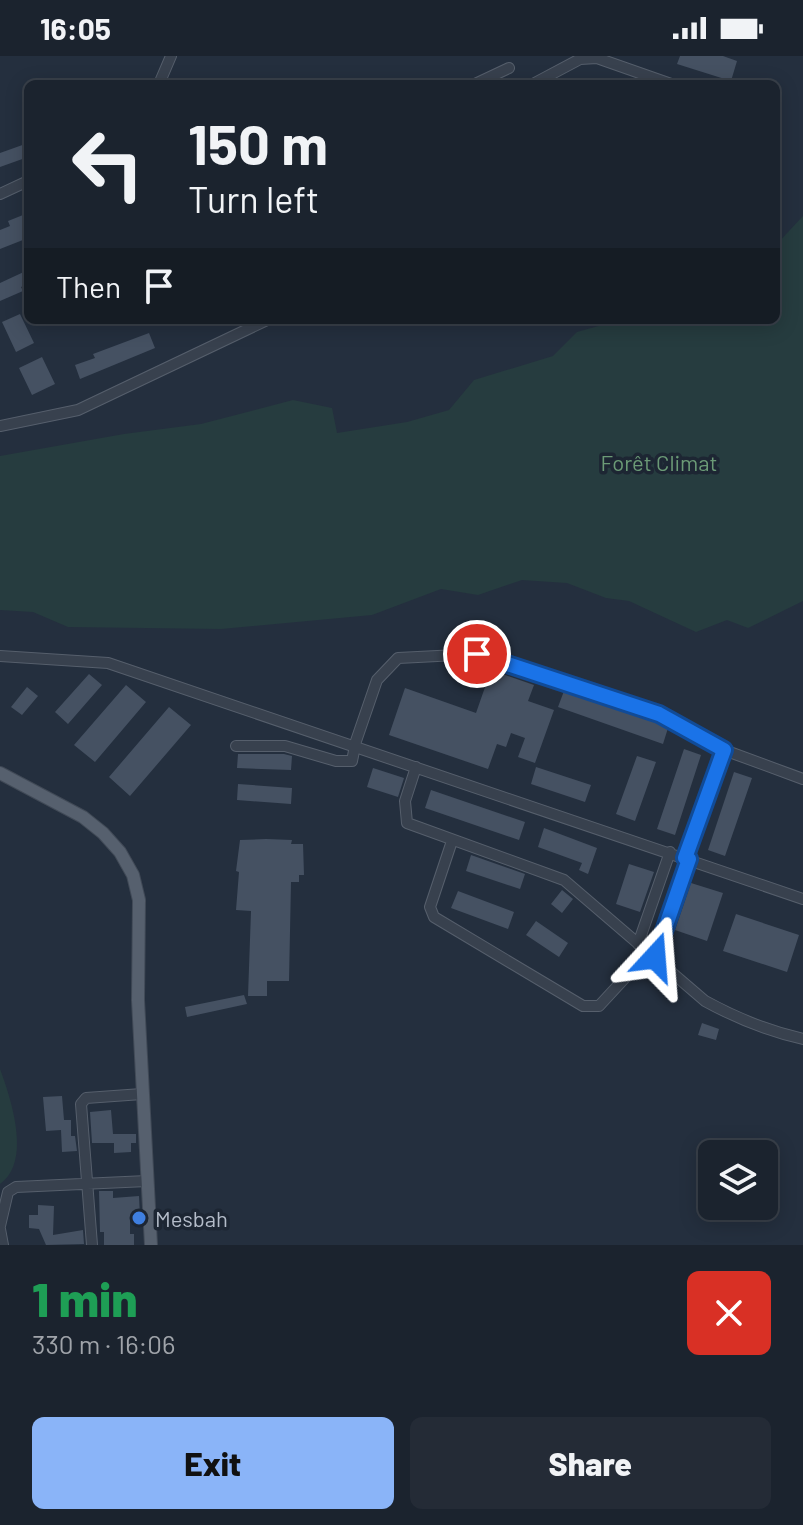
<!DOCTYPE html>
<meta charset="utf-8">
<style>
:root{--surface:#1b232e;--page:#242b36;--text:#f1f3f6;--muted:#a0a4aa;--line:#39404a;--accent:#8ab4f8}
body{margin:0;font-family:Barlow,sans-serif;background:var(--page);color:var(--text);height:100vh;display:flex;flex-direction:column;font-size:30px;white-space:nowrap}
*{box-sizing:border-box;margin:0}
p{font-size:26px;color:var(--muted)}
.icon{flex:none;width:44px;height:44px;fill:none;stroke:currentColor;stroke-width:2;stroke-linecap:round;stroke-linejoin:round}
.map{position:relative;height:1189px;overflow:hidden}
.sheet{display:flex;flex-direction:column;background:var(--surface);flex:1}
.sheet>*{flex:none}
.banner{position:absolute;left:24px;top:24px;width:756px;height:244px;border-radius:12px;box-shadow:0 4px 20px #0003,0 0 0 2px var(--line);background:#1b232e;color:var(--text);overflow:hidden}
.fabs{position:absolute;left:698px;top:1084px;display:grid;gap:16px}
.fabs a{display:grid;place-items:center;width:80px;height:80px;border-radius:12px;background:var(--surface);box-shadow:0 4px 20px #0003,0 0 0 2px var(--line);font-size:40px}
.pin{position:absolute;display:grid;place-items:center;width:68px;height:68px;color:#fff;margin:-34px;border:4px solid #fff;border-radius:50%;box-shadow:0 2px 8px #0007}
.me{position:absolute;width:88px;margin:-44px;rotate:19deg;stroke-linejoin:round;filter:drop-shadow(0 0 6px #0008)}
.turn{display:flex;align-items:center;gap:28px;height:168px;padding:0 32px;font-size:36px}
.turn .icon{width:104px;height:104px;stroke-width:2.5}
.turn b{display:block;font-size:56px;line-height:68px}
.then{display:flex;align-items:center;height:76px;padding:0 32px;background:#0003;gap:16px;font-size:30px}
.round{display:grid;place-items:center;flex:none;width:84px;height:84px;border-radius:12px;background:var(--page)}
.headline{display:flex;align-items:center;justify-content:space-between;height:136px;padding:0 32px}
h1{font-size:48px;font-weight:800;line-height:60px;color:#1e9e55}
.button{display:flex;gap:16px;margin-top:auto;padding:16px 32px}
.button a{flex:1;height:92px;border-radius:12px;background:var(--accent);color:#111;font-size:32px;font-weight:800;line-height:92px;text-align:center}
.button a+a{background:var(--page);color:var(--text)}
.status{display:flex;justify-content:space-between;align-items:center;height:56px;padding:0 40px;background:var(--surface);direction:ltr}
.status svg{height:22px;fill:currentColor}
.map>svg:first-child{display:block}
.green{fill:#263c3f}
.building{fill:#455162}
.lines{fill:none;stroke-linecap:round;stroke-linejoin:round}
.minor-casing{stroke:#565f6c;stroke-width:12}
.major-casing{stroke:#414a57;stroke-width:14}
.minor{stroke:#38414e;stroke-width:10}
.major{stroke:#56606e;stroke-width:12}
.route-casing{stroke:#114b97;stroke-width:20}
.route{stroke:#1a73e8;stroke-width:14}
.shop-dot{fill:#3f7fe0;stroke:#1d2633;stroke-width:3}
.labels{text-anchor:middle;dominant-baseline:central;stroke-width:7;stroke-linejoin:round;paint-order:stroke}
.park-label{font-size:22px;fill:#6b9a76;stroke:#1d2633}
.poi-label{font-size:22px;fill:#b4bcc9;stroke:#1d2633;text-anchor:start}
</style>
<div class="status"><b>16:05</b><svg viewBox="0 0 49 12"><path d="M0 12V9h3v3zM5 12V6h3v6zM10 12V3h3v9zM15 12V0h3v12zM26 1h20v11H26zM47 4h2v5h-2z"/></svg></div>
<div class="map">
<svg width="803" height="1189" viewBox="0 0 803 1189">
<rect width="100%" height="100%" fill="#242f3e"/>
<path class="green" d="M803,160V545L748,572L727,564L696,576L629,545L606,542L567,527L522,524L478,539L441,533L372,559L221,573L68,571L33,556L0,554V400L124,378L201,368L293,344L332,352L337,377L407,366L449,354L474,324L553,300L577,276L620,264H776V189Z
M0,1013C11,1043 32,1105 0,1128Z"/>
<path class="building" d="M680,0H723L737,5L731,25L677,8Z
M28,87V101L0,111V97Z
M28,157V182L0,193V174L10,170L8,165Z
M28,214V228L21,231L23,235L0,245V227Z
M20,258L34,287L16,296L2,266Z
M149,277L155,292L80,323L75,309L95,302L93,298Z
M42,301L55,328L32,339L19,312Z
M491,614L534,629L528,645L554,654L535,707L518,701L525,682L511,677L506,691L497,688L488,713L389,679L405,632L476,657Z
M89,618L102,629L68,668L55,656Z
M126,629L146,646L95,706L74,689Z
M27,631L38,640L22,659L11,651Z
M564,635L656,665L668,672L663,688L558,651Z
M169,651L191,669L130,740L109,721Z
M684,693L701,699L675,779L657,773Z
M238,698H284L292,700L291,714L237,712Z
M637,700L656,706L635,765L616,758Z
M536,711L591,729L585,746L531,728Z
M373,712L404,722L398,741L367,731Z
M734,716L752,722L725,800L708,794Z
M238,728L292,732L291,748L237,744Z
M431,734L525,766L519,784L425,752Z
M544,772L597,792L588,818L579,814L582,807L538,791Z
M266,783L292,784L291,788H303L304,819H299V826H291L289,925H267V940H248L251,855L236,854L239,816L236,815L240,784Z
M471,799L525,818L520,833L466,815Z
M629,808L654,816L640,856L616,848Z
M691,827L723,837L707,885L675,874Z
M562,834L573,843L562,857L551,848Z
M458,835L514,856L508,873L451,852Z
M736,858L799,879L787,916L723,895Z
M536,865L568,887L559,901L526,879Z
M244,939L247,948L187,961L185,951Z
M702,967L719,973L716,984L698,979Z
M62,1040L64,1064H71V1080H75L77,1095L62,1096L61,1074L46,1075L43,1041Z
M111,1054L113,1078H136V1087H131V1096L114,1097V1087H92L90,1056Z
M99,1135H113V1142L139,1140L140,1160L130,1161V1178H134V1189H104V1176H100Z
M38,1149L54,1150L53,1179L83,1174L84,1188L46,1189L39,1173L29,1172V1159H38Z"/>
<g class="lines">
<defs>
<path id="minor" d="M159,28L171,0
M475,28L509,12
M533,28L580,3L597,2L671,28
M0,138L28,125
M0,370L78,354L267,264
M0,600L108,607L803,843
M236,690H285L336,705H352L356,685L377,624L398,602L477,598L659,658L724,694
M416,711L405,745L407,767L564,824L705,945C736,962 768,975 803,983
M452,785L430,851L434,861L583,950H599L648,897
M685,802L724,694L803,723
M638,888L670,796
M655,901L689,803
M0,1170L8,1136L16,1131L147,1125
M0,1173L3,1189
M92,1189L81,1048L86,1042L142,1038"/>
<path id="major" d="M0,717L83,761L103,777L120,796L133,819L139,844L138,944L151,1189"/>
</defs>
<use href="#minor" class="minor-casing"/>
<use href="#major" class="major-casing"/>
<use href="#minor" class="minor"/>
<use href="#major" class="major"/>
</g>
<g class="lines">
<defs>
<path id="route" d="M477,598L659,658L724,694L685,802L689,803L655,901"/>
</defs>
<use href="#route" class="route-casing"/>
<use href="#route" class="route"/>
</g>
<circle class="shop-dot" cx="139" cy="1162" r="8"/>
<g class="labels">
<g class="park-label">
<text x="659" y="406">Forêt Climat</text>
</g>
<g class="poi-label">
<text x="155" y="1162">Mesbah</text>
</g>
</g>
</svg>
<div class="fabs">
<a><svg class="icon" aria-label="layers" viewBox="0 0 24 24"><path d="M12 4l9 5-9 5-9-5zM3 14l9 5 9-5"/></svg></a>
</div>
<div class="pin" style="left:477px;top:598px;background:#d93025"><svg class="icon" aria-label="arrive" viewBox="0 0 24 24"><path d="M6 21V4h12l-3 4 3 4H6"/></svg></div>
<svg class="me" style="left:655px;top:901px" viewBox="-20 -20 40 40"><path d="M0-17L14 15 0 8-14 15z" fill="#1a73e8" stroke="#fff" stroke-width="4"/></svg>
<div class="banner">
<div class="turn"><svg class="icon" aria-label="left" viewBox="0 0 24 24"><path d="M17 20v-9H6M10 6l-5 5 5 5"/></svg><div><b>150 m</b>Turn left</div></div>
<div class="then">Then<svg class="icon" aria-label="arrive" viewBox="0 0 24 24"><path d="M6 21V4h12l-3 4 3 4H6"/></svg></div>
</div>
</div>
<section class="sheet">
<div class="headline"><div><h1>1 min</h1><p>330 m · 16:06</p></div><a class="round" style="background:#d93025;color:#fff"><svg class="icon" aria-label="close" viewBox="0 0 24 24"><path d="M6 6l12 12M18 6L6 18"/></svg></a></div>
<div class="button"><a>Exit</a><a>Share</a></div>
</section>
